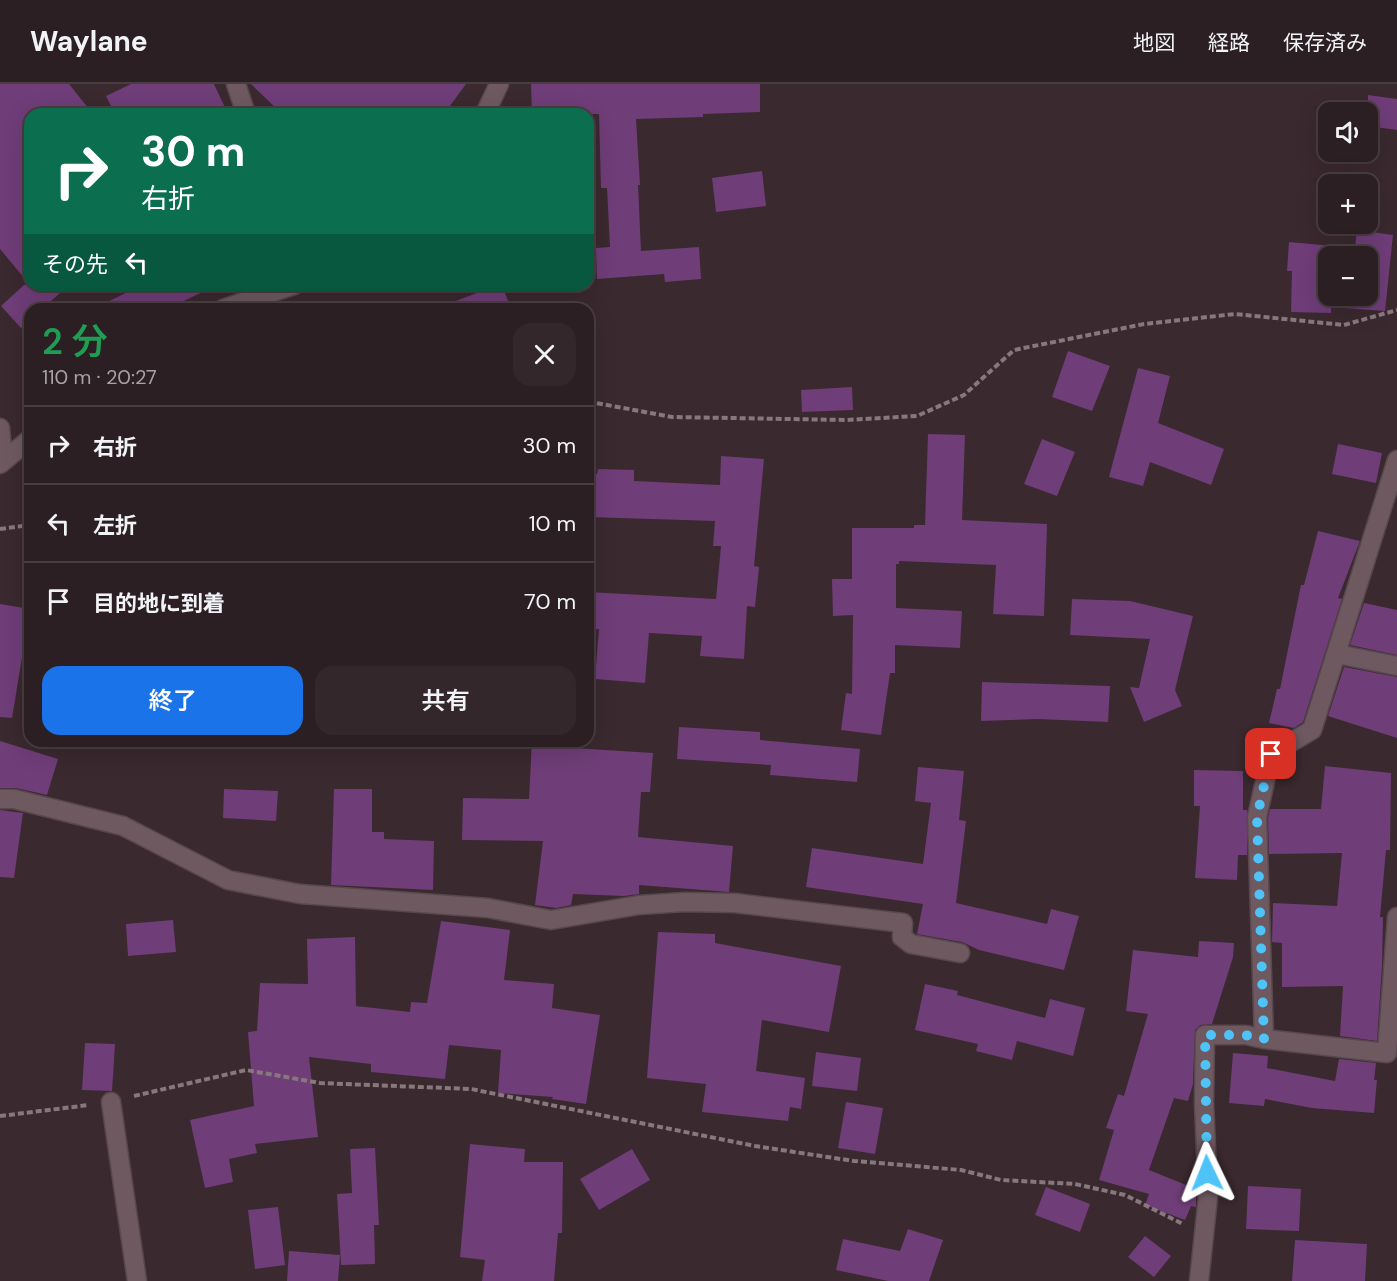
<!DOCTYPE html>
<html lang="ja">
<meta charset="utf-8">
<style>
:root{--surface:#2c1f23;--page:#34272b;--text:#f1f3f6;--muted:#a6a2a6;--line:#483d41;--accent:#1a73e8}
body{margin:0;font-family:"DM Sans","Noto Sans JP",sans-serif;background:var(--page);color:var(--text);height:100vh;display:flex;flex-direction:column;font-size:22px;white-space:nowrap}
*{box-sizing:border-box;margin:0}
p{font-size:20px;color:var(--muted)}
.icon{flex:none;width:33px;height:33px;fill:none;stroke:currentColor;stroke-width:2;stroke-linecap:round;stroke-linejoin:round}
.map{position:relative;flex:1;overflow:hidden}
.side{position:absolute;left:24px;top:219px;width:570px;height:444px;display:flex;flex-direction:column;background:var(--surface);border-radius:18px;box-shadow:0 6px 24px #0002,0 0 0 2px var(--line)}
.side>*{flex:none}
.guide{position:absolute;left:24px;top:24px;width:570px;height:183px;border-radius:18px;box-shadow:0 6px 24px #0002,0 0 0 2px var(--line);background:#0b6e4f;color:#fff;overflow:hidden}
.tools{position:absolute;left:1318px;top:18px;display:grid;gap:12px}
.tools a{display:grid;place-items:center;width:60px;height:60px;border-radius:12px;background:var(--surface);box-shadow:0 6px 24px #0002,0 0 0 2px var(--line);font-size:30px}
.pin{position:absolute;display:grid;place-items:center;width:51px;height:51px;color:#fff;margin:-26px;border-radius:12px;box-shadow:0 3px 9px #0006}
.me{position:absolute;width:66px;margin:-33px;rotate:358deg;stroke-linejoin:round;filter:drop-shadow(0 0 4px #0008)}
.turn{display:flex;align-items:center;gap:21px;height:126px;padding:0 18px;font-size:27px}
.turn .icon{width:78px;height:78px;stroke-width:2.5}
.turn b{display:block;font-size:42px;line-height:51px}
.then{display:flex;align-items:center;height:57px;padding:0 18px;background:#0003;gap:12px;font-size:22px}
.round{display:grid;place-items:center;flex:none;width:63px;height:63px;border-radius:18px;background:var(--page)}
.headline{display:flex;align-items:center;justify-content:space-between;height:102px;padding:0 18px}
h1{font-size:36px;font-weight:600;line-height:45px;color:#1e9e55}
.action{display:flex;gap:12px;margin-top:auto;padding:12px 18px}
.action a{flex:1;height:69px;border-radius:18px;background:var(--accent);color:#fff;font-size:24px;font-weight:600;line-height:69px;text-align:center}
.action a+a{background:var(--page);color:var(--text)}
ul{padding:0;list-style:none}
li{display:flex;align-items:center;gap:18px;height:78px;padding:0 18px;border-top:2px solid var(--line)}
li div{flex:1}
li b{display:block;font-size:22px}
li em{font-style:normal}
header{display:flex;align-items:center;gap:36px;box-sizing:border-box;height:84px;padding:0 30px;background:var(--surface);border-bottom:2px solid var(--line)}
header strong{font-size:28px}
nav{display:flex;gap:33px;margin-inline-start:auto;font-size:21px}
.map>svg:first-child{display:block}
.building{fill:#6f3d78;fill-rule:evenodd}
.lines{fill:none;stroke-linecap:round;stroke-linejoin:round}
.minor-casing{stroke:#57484d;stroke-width:21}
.path{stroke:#87787d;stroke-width:4;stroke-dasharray:6 3;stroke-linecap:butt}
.minor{stroke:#6e5960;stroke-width:18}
.route{stroke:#4fc3f7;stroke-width:10;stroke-dasharray:0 18}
</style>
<header>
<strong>Waylane</strong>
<nav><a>地図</a><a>経路</a><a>保存済み</a></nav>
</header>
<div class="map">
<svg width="1397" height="1197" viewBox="0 0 1397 1197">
<rect width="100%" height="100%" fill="#3a292f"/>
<path class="building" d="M0,0H69L93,30H30V201H69L42,225H30V236L21,244L1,222L24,201H30L0,165Z
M131,0H214L228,30H115L106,12Z
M251,0H466L444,30H282Z
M531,0H760V28L703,30V33L636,35L640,101H638L641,167L699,163L701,195L665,198L664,190L597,195L596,164L610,163L607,104H601L599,30H532Z
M1368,11L1397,15V46L1368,42Z
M762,87L766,122L716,128L712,94Z
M1357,146L1393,151L1385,227L1331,223V229L1291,228L1292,187H1287L1289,158L1355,164ZM1329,172H1368V212H1329Z
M142,201H217L167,225H93Z
M498,201H502L511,225H440V223Z
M1068,267L1110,282L1092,327L1052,313Z
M1138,284L1170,292L1158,339L1224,365L1211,401L1150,378L1143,402L1109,393Z
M852,303L853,326L802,328L801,306Z
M928,350L965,351L962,436L1047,440L1044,532L993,530L996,481L899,477V480H896V524L962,527L960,564L895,561V589H890L881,651L841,646L846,609L852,610L853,531L833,532L832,495H852V444H914V441H925Z
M1042,355L1075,368L1057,412L1024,400Z
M1338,360L1382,369L1376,399L1332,390Z
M721,372L764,375L754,482L759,483L755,523L747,522L744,575L700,572L702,552L649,549L645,599L595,595L599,545H588V508L716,515L721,462H713L715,437L588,433V389L597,390L598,385L634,386V397L720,401Z
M1318,447L1360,457L1338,514L1342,515L1303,638L1294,644L1269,639L1277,605H1280L1301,501H1304Z
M1072,515L1130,517L1193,532L1175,606L1182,622L1144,638L1130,603L1139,604L1150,555L1070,551Z
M1364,519L1397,526V571L1350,561Z
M0,520L30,525L12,634L0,633Z
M1344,583L1397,593V654L1328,632Z
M982,598L1110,602L1108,638L1038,635L981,637Z
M679,643L760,648V656L860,665L857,698L770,691L771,681L677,675Z
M0,657L58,675L47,711L16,704H0Z
M532,657H574L573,664L653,669L650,708H641L638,753L733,762L729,808L639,801V810L624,812L573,810L571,821L556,824L535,821L543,757L462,756L463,714L529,715Z
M1325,682L1391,689L1390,766H1386L1380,833H1383L1382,882L1377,957L1340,952L1343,902L1282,903V859L1272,858L1273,819L1337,822L1342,769L1269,770L1268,734L1270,725H1321Z
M918,683L964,687L959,736L966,737L956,819L1047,840L1051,825L1079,832L1064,886L979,866L962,858L917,850L923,820L806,803L812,764L923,780L931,719L915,717Z
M1194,686L1243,687V726H1247V771H1238L1237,796L1195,794L1200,722H1194Z
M224,705L278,707L276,737L223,734Z
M334,705H372V748H384V755L434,757L433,806L331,801Z
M0,726L23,729L14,794L0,793Z
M173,836L176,868L128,872L126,840Z
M441,837L510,846L504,896L554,900L552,924L600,931L586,1020L552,1015L553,1013L498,1009L501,966L449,961L445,995L371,988V980L309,973L318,1053L255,1060L257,1069L229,1075L233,1098L205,1104L190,1036L254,1022L248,948L257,947L260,899L308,900L307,855L355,853L356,922L410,928L411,918L427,919Z
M658,848L715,850V859L841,882L829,948L762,936L756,987L805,994L801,1025L790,1023L788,1037L702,1028L706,1000L647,994Z
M1199,857L1234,859L1233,873L1212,940L1200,941L1195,946L1193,1000L1188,1017L1174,1014L1149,1086L1196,1105V1123L1191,1122L1185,1136L1145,1121L1149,1110L1099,1096L1114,1046L1106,1044L1118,1010L1124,1012L1148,930L1126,927L1133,866L1198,873Z
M925,900L958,907L957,911L1045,934L1050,915L1085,924L1073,972L1017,957L1012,976L976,967L978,960L915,946Z
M85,959L115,960L112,1007L82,1006Z
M816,968L861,974L857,1007L812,1002Z
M1233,969L1268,972L1267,984L1335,997L1339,975L1376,979L1374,996H1377L1374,1029L1312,1024L1265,1015L1264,1022L1229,1019Z
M846,1018L883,1024L875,1070L838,1064Z
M470,1060L525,1065L524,1078H563L562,1149H558L554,1197H482L485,1176L460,1173Z
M375,1064L379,1141H374L375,1180L341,1181L337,1110L352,1109L350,1065Z
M632,1065L650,1096L599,1126L580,1095Z
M1248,1102L1301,1105L1299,1147L1246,1145Z
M1046,1103L1090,1120L1080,1148L1035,1131Z
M278,1123L285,1181L255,1185L248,1126Z
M908,1145L943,1156L929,1197H888L836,1186L843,1155L900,1167Z
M1145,1152L1171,1172L1154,1193L1128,1173Z
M1295,1156L1367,1160L1365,1197H1292Z
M289,1167L340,1171L338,1197H287Z"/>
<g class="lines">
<defs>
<path id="minor" d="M236,0L246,30
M485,30L499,0
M223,225L294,201
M0,344L3,377
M0,380L30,355
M1337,570L1397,582
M0,715H14L123,742L228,796L300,810L488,824L551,836L639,821L685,818L735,819L903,839L902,853L911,860L960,869
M1264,955L1387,969L1397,833
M111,1018L137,1197
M1199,1197L1208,1113L1204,1018L1205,951H1246L1264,955L1257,733L1271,670L1312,646L1397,376"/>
</defs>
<use href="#minor" class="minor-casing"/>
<path class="path" d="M588,320L596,319L672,333L846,336L917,332L964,311L1014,266L1144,240L1235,230L1344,241L1397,226
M0,445L30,441
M134,1012L246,986L320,999L471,1005L755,1062L854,1077L961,1086L1001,1096L1075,1100L1125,1111L1183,1140
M0,1032L89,1021"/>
<use href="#minor" class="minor"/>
</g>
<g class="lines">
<path class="route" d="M1207,1089L1205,951H1245L1264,955L1257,733L1271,670"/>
</g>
</svg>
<div class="tools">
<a><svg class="icon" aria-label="sound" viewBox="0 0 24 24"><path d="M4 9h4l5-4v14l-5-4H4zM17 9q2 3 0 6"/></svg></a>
<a>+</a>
<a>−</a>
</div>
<div class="pin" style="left:1271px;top:670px;background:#d93025"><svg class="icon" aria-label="arrive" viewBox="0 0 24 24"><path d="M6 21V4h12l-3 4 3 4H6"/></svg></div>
<svg class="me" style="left:1207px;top:1089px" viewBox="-20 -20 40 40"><path d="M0-17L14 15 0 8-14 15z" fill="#4fc3f7" stroke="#fff" stroke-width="4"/></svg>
<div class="guide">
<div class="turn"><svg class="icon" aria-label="right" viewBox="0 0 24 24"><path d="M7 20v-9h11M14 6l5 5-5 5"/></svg><div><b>30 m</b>右折</div></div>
<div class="then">その先<svg class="icon" aria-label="left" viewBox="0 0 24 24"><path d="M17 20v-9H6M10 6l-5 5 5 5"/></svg></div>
</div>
<section class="side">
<div class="headline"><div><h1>2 分</h1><p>110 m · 20:27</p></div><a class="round"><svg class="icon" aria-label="close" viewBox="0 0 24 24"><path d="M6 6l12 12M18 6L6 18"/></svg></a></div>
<ul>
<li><svg class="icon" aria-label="right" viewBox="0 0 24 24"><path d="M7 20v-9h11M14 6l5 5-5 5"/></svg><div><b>右折</b></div><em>30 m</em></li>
<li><svg class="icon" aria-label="left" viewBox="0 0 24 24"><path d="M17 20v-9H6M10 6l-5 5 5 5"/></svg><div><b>左折</b></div><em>10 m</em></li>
<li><svg class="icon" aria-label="arrive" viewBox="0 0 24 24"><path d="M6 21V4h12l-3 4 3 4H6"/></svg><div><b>目的地に到着</b></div><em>70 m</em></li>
</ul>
<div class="action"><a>終了</a><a>共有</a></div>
</section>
</div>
